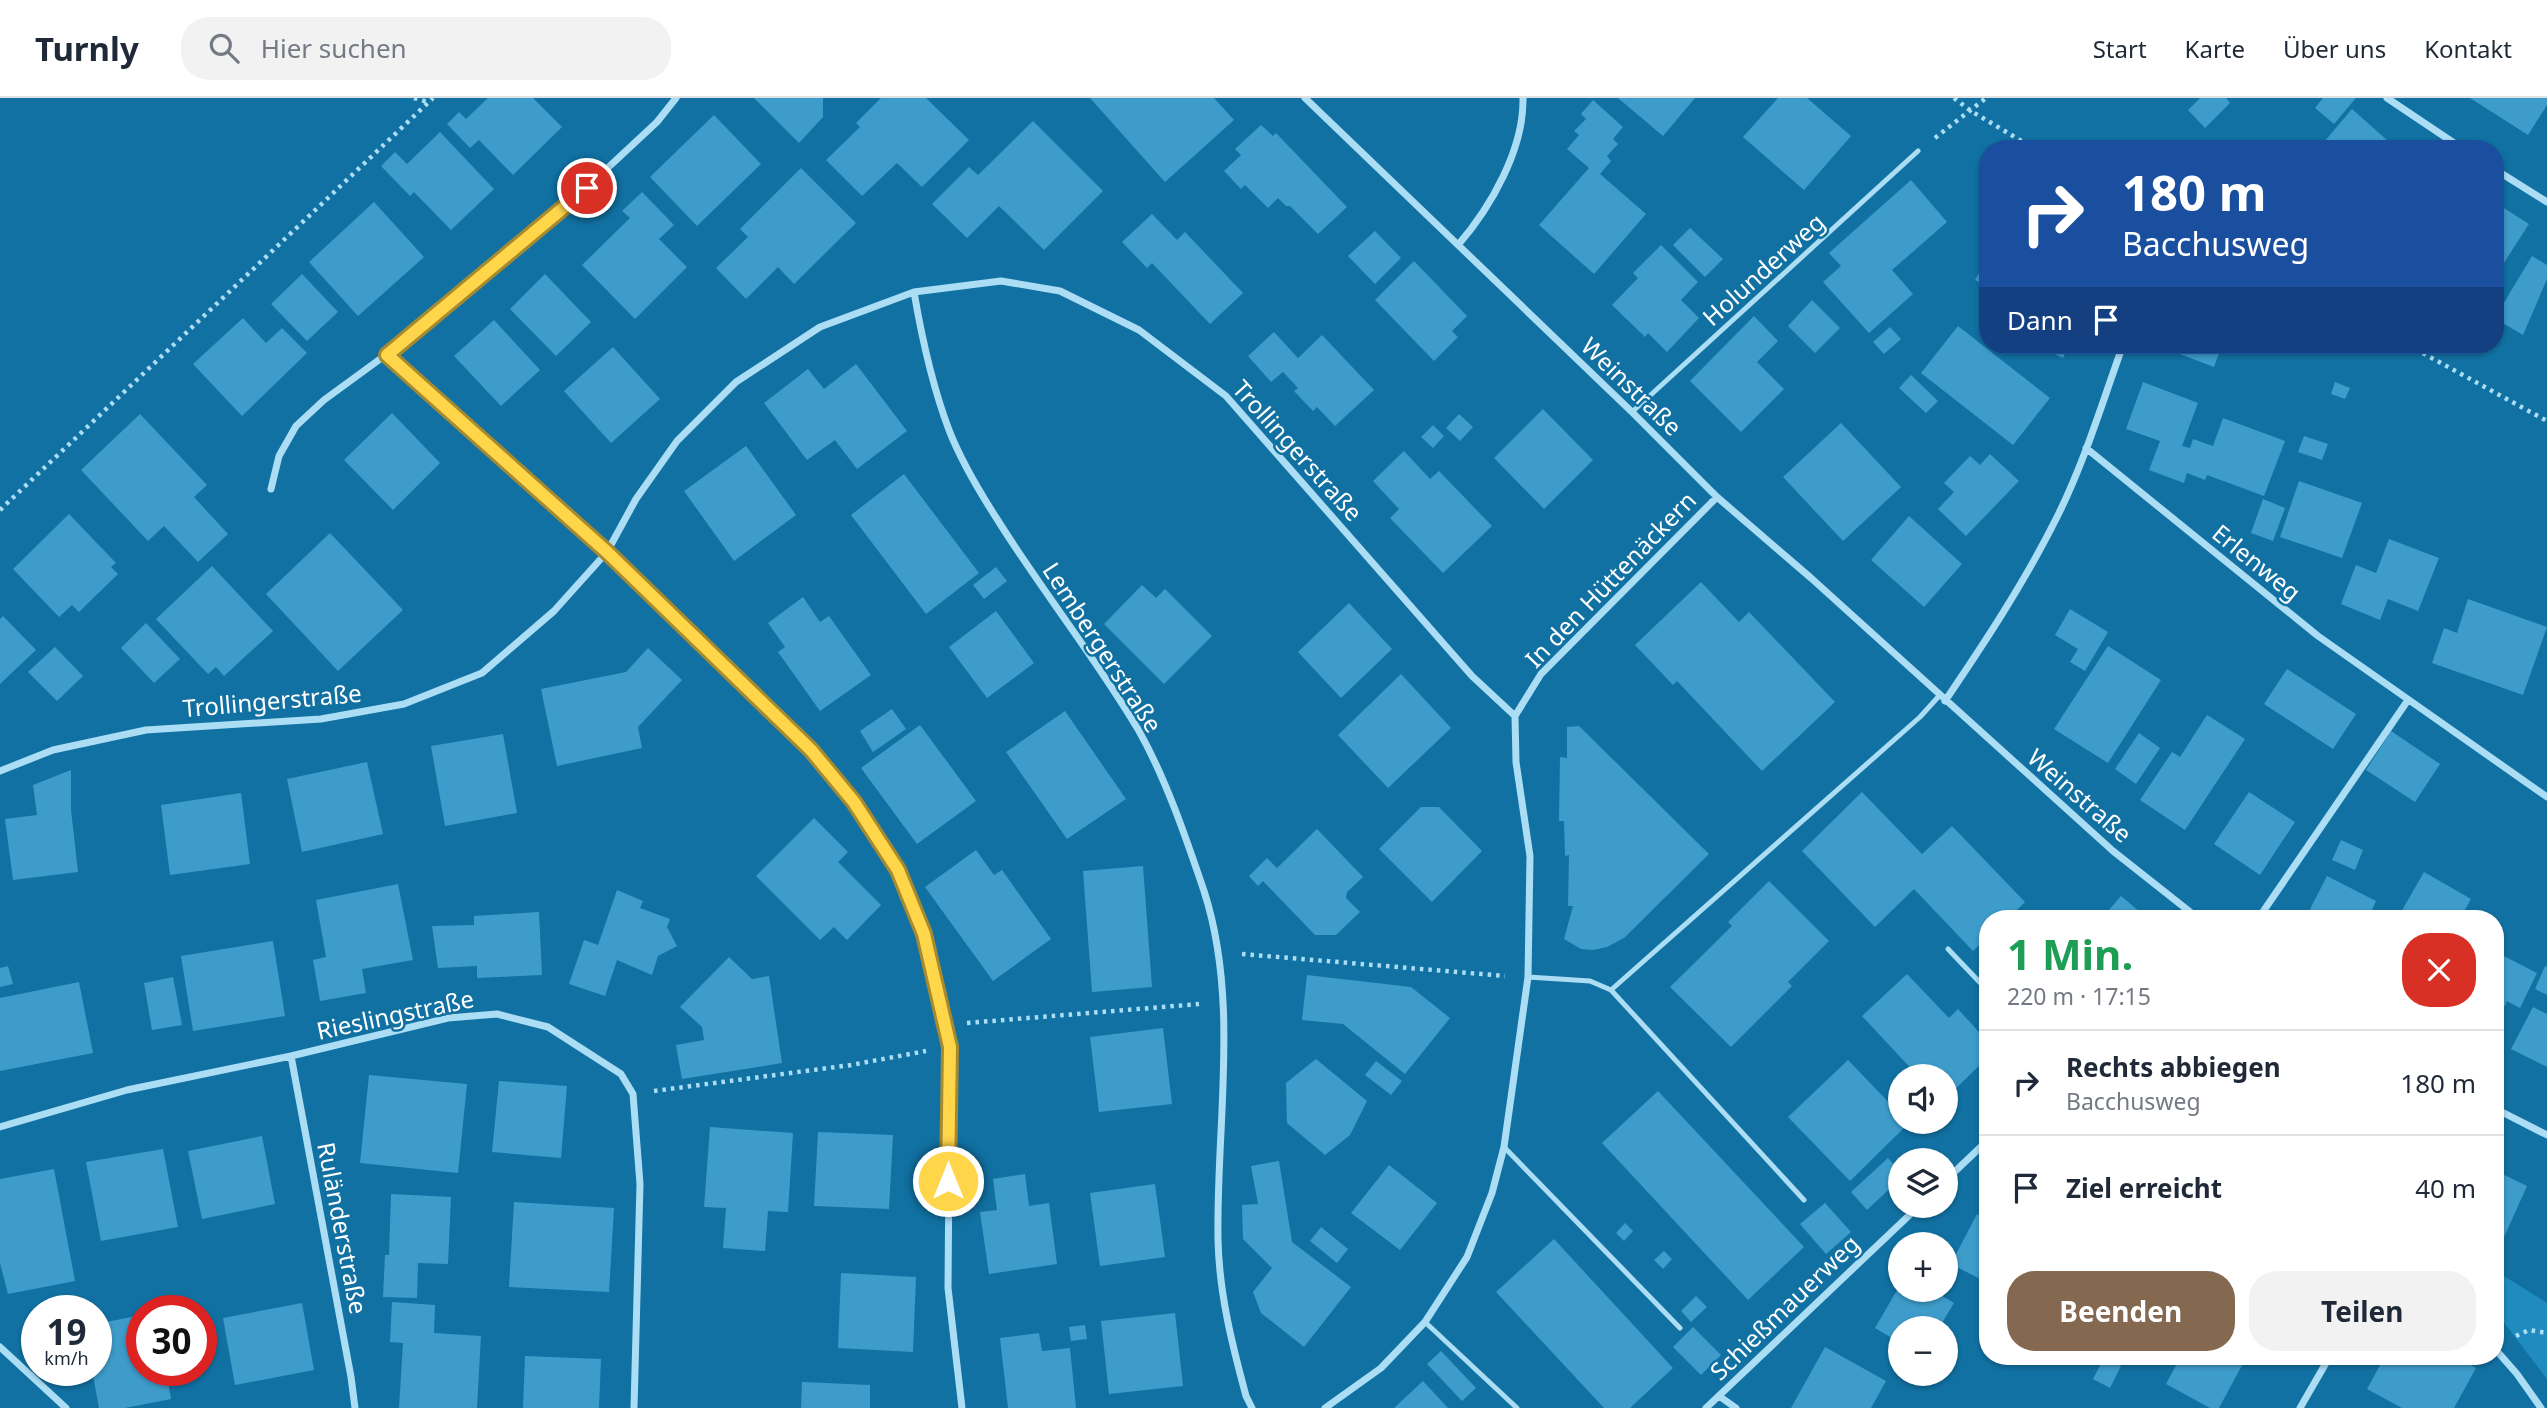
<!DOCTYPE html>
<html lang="de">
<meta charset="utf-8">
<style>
:root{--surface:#fff;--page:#f2f2f3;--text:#1f2937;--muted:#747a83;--line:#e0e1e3;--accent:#846850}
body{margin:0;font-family:"Noto Sans",sans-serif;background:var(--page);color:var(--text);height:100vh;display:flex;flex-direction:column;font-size:26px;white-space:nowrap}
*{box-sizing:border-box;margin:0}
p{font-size:23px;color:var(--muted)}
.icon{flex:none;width:38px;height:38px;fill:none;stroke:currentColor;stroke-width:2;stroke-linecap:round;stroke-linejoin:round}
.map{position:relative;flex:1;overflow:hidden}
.side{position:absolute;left:1979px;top:812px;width:525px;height:455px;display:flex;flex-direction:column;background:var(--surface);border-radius:28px;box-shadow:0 2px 5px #0004}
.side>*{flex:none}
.hud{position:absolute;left:1979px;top:42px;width:525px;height:214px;border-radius:28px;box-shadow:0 2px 5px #0004;background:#1a4fa0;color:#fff;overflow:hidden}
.buttons{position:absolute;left:1888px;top:966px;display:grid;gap:14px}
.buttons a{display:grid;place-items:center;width:70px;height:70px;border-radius:50%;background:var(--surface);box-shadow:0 2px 5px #0004;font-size:35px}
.speed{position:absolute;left:21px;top:1197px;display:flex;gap:14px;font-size:35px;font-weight:700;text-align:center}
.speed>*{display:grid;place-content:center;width:91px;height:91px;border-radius:50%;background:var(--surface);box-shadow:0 2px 5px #0004;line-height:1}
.speed small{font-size:18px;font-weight:400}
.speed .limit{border:10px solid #d22;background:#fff;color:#111}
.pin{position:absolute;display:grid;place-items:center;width:60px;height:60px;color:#fff;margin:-30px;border:4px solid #fff;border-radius:50%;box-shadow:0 2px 7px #0007}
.me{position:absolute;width:77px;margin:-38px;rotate:0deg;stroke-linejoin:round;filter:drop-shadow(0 0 5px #0008)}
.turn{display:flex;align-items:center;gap:24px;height:147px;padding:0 28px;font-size:32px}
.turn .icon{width:91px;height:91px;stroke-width:2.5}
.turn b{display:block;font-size:49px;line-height:60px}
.then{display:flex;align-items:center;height:66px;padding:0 28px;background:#0003;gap:14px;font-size:26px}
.round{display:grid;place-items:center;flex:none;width:74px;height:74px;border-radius:28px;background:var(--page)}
.head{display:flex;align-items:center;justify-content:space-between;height:119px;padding:0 28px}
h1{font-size:42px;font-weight:700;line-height:52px;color:#1e9e55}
.cta{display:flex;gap:14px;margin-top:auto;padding:14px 28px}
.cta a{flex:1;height:80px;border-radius:28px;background:var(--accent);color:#fff;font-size:28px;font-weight:700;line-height:80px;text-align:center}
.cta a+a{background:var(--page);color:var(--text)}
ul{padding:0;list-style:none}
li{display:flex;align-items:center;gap:21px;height:105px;padding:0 28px;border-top:2px solid var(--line)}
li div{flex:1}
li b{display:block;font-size:26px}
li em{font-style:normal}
header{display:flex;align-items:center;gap:42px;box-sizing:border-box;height:98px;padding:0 35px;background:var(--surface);border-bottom:2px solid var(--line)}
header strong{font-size:33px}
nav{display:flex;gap:38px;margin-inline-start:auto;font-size:24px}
.search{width:490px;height:63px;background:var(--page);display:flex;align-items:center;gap:18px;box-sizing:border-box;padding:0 24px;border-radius:28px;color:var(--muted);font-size:26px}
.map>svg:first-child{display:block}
.green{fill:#208bbf}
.building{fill:#3e9cca}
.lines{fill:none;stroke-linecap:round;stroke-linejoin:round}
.path{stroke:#abddf5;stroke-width:4.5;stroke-dasharray:3.5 5;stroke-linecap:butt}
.lane{stroke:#abddf5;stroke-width:5}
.street{stroke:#abddf5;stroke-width:7}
.route-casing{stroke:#a68a30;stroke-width:18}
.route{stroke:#ffd54a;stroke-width:12}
.labels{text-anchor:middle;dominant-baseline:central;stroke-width:5;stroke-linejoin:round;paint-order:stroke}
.street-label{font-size:24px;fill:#fff;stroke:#1171a2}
</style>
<header>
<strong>Turnly</strong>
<div class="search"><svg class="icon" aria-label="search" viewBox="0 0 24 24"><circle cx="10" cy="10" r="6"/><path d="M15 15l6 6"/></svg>Hier suchen</div>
<nav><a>Start</a><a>Karte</a><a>Über uns</a><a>Kontakt</a></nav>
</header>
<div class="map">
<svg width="2547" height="1310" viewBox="0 0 2547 1310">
<rect width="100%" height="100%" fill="#1171a2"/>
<path class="green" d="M2496,1173L2547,1205V1281L2496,1214Z"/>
<path class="building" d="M488,0H533L562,29L513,77L479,42L470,50L447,26L459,14L466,21Z
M754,0H823V19L799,45Z
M881,0H926L969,42L922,89L897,65L862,98L826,62L860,29L856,25Z
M1090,0H1214L1234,22L1165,84Z
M1618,0H1695L1663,38Z
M1778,0H1807L1851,38L1804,92L1743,39Z
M2200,0H2226L2230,5L2205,30L2188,12Z
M2323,0H2356L2334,26L2315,10Z
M2470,0H2547V7L2528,37Z
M1593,2L1623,29L1613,41L1618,46L1607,58L1611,63L1600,76L1646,116L1594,176L1539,127L1589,70L1567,51L1579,37L1574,33L1586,21L1581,16Z
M2352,11L2397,51H2318Z
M714,17L761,66L697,128L650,79Z
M1033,23L1103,93L1044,152L999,108L967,140L932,106L969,69L978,77Z
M1261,27L1273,38L1276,35L1347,109L1318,136L1290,108H1286L1278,100L1268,110L1245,87L1241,91L1224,73L1241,57L1235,51Z
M440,34L494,91L451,132L414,94L410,98L381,68L395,54L407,66Z
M801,70L856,125L794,186L778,169L746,201L716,170L748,139L740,131Z
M1911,82L1947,124L1892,172L1913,196L1869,235L1823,184L1841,168L1829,155Z
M642,94L674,127L659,141L687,169L635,221L582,167L630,120L622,113Z
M374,104L424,159L358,218L309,164Z
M2496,105L2529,126L2500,171L2496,168Z
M1152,116L1177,142L1185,134L1243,195L1210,226L1152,165L1147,170L1122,144Z
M1690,130L1723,161L1705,179L1673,147Z
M1375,133L1401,160L1375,186L1348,158Z
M1661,147L1698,184L1681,202L1699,220L1667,254L1648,235L1645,239L1612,207L1638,180L1633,175Z
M2532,158L2547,167V181L2523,237L2496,221V218Z
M1988,160V189L1975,182Z
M1414,163L1467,218L1452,233L1458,239L1434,263L1375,202Z
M302,176L338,214L307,243L271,206Z
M545,176L591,224L556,258L510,211Z
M1812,202L1840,230L1815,255L1788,228Z
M1754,218L1778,243L1757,264L1784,291L1741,334L1690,283Z
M243,220L266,245L282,230L307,255L242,318L193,266Z
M494,222L540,272L501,308L454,258Z
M1958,228L2050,300L2013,347L1921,275Z
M1890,229L1901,241L1884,256L1873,244Z
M1274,234L1298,260L1322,237L1374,292L1335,328L1317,309L1313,313L1294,293L1298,290L1283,274L1271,284L1248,258Z
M2035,247H2063L2068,249L2063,260Z
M2156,247H2222L2214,269Z
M613,249L660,301L611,345L564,293Z
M856,266L907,333L857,371L835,342L807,362L764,305L808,271L824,291Z
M1911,277L1938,303L1926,315L1899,290Z
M2143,284L2198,305L2182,348L2190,350L2193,341L2213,348L2223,320L2285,343L2264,398L2207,377L2205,382L2187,375L2184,385L2149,372L2160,343L2126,331Z
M2335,284L2350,290L2345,301L2331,296Z
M1543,311L1593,362L1544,411L1494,360Z
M392,315L440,365L393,412L344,362Z
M140,316L207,387L194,399L228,436L198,464L164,428L148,443L81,372Z
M1459,316L1473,329L1460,343L1446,330Z
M1841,325L1901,389L1843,443L1783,379Z
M1433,327L1444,338L1433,350L1421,339Z
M2304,338L2328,346L2322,362L2298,354Z
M746,348L796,417L734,463L684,393Z
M1404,353L1430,381L1439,373L1492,428L1443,475L1390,420L1399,411L1373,383Z
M1990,356L2019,383L1966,438L1938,411L1954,394L1944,385L1970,358L1980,367Z
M904,376L979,475L926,516L851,417Z
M2299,383L2362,405L2342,460L2280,439Z
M2263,401L2285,410L2273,443L2251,435Z
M69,416L116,465L111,469L118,476L79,514L72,507L59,519L13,471Z
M1909,418L1962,466L1924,509L1871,462Z
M330,435L403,512L338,573L266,496Z
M2389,441L2439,460L2418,513L2388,501L2380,522L2341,506L2356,467L2376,475Z
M212,468L273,533L224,578L216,569L208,576L156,521Z
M996,469L1007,483L984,501L973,487Z
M1701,484L1739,524L1749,514L1835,604L1762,673L1677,583L1673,587L1635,547Z
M1142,487L1156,500L1165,491L1212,538L1164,586L1104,526Z
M803,499L820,524L829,518L871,577L820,613L778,554L785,549L768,525Z
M2468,501L2547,529L2523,597L2432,565L2444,530L2457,535Z
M1349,505L1392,551L1341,600L1298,554Z
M2070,511L2108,534L2085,573L2070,564L2078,551L2055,537Z
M996,513L1034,565L987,600L949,549Z
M3,518L36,552L0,586V521Z
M146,525L180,561L154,585L121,550Z
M2108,548L2161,582L2108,665L2054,631Z
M55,549L83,578L57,603L28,574Z
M648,550L682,582L638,629L642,650L557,668L541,591L626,574Z
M2287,571L2356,616L2333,651L2264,606Z
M1401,576L1451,630L1388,690L1338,637Z
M892,611L906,631L873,654L860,633Z
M1065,613L1126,701L1067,741L1006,654Z
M2207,617L2245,641L2185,732L2140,702L2172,654L2180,659Z
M920,627L976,703L917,746L861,670Z
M1579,628L1709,756L1624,840L1607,849L1593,852L1581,851L1564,841L1573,808H1568L1569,757L1565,758L1564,723H1559L1560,659L1567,660V629Z
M2391,633L2440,666L2415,704L2366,672Z
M2139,635L2160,650L2136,686L2115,671Z
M503,636L517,715L445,728L431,648Z
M367,664L383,736L302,754L287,681Z
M71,672V712L78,774L13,782L5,721L37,717L33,687Z
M1862,694L1922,756L1952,728L2025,804L2008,821H1988V839L1973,853L1914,791L1875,829L1802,753Z
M2249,694L2295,724L2260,777L2214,746Z
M241,695L250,766L170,777L161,707Z
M1421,709H1439L1482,753L1432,804L1379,751Z
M814,720L848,754L838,764L881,807L847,842L834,829L820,842L756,778Z
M1317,731L1363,779L1347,794L1346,800L1360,814L1336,837H1315L1263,783L1258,788L1249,778L1267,760L1277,770Z
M2341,742L2363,752L2355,772L2332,762Z
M976,752L994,777L1002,772L1051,841L993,883L925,789Z
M1143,768L1152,889L1092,894L1083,773Z
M2424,774L2471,801L2460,821H2397Z
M2327,778L2376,803L2368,821L2306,819Z
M1769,783L1829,843L1788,884L1792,888L1731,949L1670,889L1732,828L1728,824Z
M398,786L413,862L362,871L366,895L320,903L313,862L326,859L316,802Z
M617,792L643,803L640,810L670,821L667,829L677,848L658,858L652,877L617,862L605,898L569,886L584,842L598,847Z
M2121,798L2146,819L2144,821H2101Z
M539,814L542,877L477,880V868L438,870L432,828L474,827V818Z
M273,843L285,918L193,933L181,858Z
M2496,854L2537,875L2520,910L2507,903L2496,926Z
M729,859L752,881L769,878L782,965L682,981L676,947L704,942L702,929L680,909Z
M8,868L13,886L0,889V870Z
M2545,868L2547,869V897L2535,891Z
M1907,876L1949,920L1958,911L1988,944V959L1946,1000V978H1918L1862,918Z
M1307,877L1411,889L1450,920L1405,976L1343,926L1302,922Z
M173,879L182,927L152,932L144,885Z
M79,884L93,955L0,973V900Z
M2533,909L2547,916V969L2511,951Z
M1163,930L1172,1006L1099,1014L1090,939Z
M1316,961L1367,1003L1350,1037L1325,1057L1287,1025L1286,985Z
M1848,962L1900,1016V1024L1909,1025L1850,1083L1788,1019Z
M1376,963L1402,983L1391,997L1365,977Z
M369,977L467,986L458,1075L360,1065Z
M499,983L567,988L561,1060L492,1054Z
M1658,993L1804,1149L1748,1202L1602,1045Z
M710,1029L793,1035L788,1114L768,1113L765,1153L723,1150L726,1110L704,1109Z
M818,1034L893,1037L889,1111L814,1108Z
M262,1038L275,1106L202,1121L188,1053Z
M163,1051L178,1129L101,1143L86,1064Z
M1888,1060L1900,1074V1081L1867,1112L1851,1094Z
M1279,1063L1292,1144L1351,1189L1304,1249L1261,1215L1253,1194L1272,1170L1243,1141L1242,1107L1258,1106L1251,1068Z
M1389,1067L1437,1105L1400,1152L1351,1115Z
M54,1071L75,1183L8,1196L0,1165V1081Z
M2496,1073L2527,1088L2496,1157Z
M1025,1076L1029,1108L1049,1105L1057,1166L989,1176L980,1114L997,1112L993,1081Z
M1155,1086L1165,1159L1100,1168L1090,1095Z
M391,1096L451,1099L448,1166L418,1165L417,1200L383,1199L385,1157H389Z
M514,1104L614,1110L609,1194L509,1189Z
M1825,1105L1851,1134L1826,1156L1800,1126Z
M1977,1116L1988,1122V1185L1951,1166Z
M1625,1125L1633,1133L1624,1143L1616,1135Z
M1321,1129L1348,1151L1337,1165L1310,1143Z
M1554,1141L1673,1270L1630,1310H1604L1496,1194Z
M1664,1153L1672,1161L1663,1171L1654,1162Z
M841,1175L916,1179L913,1254L838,1250Z
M1900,1187V1192H1908L1921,1200L1925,1192H1932L1954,1205L1939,1230H1900V1245L1875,1230Z
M1696,1198L1707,1209L1691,1224L1681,1213Z
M392,1204L435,1207L434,1235L481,1238L477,1310H399L403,1245L390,1244Z
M302,1205L314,1272L235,1287L223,1220Z
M1175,1215L1183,1288L1109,1296L1101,1223Z
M142,1217V1272H166L171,1301L125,1310H99L92,1272H96V1226Z
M1085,1227L1087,1241L1071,1243L1069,1229Z
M1693,1229L1721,1257L1701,1277L1673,1249Z
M1039,1235L1042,1253L1070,1250L1076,1310H1008L1000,1240Z
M1825,1249L1886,1283L1871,1310H1791Z
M1441,1253L1476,1290L1462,1303L1427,1266Z
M525,1258L601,1261L599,1310H523Z
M2181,1258H2247L2219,1310H2210L2166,1286Z
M2385,1258H2454L2476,1270L2454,1310H2402L2367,1291Z
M2104,1260L2121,1268L2110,1290L2093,1281Z
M1423,1283L1448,1310H1394Z
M802,1284L870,1287V1310H801Z"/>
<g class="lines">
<path class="path" d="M414,0L428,4
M1954,0L1971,13L2035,51
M1935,40L1986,0
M2408,247L2547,323
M0,412L433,0
M1242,856L1505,878
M967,925L1199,906
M654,993L851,967L926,953
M2516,1238L2529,1232L2547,1235"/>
<path class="lane" d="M1632,314L1918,53
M1948,851L1988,893
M1528,879L1590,883L1611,892L1804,1102
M1611,892L1920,619L1939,598
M1504,1049L1680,1230
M1425,1224L1517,1310"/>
<path class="street" d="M1305,0L1632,314L1717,399L1811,480L2113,753L2199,821
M2387,0L2463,51
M2496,72L2547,104
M1458,147C1491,109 1524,51 1523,0
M914,194C922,241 932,287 949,332C961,363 979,393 997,421C1042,493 1096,560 1139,633C1166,681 1186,740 1204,793C1240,904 1216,1026 1218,1141C1219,1195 1232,1246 1246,1298L1252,1310
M387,256L607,454L811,652L854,704L898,772L924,837L950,949L948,1190L962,1310
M2086,350L2318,538L2547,699
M271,391L279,358L296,328L324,302L387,256L569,106L657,24L676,0
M1945,603C1985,544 2024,485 2056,421C2084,366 2102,305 2123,247
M0,673L53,652L146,632L321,621L404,606L482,575L554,513L607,454L636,401L677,343L736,284L820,229L914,194L1001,183L1060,193L1139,232L1226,298L1472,578L1515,618
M2258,821L2408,602
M291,958L351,1279L355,1310
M2496,1011L2547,1037
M0,1029L127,992L291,958L448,920L497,916L548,929L621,976L633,996L640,1086L634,1310
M1946,1082L1988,1042
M0,1249L66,1310
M2496,1252L2517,1276L2541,1310
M1719,1298L1736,1310
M1325,1310L1381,1270L1425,1224L1467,1159L1492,1095L1504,1049L1528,879L1530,758L1516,664L1515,618L1541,576L1717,399
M1706,1310L1919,1108
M2300,1310L2330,1258"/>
</g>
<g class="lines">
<defs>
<path id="route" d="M587,90L387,257L607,454L811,652L854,704L898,772L924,836L950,949L948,1083"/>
</defs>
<use href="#route" class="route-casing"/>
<use href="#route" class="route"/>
</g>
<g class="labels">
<g class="street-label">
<text transform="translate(1763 171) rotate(-42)">Holunderweg</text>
<text transform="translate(1632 288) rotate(44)">Weinstraße</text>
<text transform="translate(1298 352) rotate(48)">Trollingerstraße</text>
<text transform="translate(2257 464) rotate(39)">Erlenweg</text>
<text transform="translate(1610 481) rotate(-46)">In den Hüttenäckern</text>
<text transform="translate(1103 549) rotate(57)">Lembergerstraße</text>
<text transform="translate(272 602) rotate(-5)">Trollingerstraße</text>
<text transform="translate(2080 697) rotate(41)">Weinstraße</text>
<text transform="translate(395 916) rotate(-12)">Rieslingstraße</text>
<text transform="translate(343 1130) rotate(79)">Ruländerstraße</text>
<text transform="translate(1784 1209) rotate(-44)">Schießmauerweg</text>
</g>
</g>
</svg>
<div class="buttons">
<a><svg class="icon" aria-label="sound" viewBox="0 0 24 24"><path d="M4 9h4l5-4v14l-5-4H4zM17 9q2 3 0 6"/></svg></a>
<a><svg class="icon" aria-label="layers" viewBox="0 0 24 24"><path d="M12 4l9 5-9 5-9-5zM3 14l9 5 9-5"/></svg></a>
<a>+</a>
<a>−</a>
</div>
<div class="speed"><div>19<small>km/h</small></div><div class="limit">30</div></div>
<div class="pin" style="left:587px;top:90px;background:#d93025"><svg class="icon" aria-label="arrive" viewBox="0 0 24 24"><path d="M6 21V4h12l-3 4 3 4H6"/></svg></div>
<svg class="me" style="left:948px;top:1083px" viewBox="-20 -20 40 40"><circle r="17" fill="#ffd54a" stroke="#fff" stroke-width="3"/><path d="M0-11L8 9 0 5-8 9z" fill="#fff"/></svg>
<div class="hud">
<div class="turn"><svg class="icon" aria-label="right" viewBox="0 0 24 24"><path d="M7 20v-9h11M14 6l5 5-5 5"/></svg><div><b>180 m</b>Bacchusweg</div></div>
<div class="then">Dann<svg class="icon" aria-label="arrive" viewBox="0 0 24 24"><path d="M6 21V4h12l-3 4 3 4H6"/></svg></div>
</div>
<section class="side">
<div class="head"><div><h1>1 Min.</h1><p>220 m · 17:15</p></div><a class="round" style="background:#d93025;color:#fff"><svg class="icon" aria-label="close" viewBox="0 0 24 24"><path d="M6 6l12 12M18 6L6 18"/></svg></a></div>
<ul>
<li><svg class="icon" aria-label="right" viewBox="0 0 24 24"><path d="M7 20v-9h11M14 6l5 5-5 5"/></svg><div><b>Rechts abbiegen</b><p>Bacchusweg</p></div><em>180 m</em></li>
<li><svg class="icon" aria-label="arrive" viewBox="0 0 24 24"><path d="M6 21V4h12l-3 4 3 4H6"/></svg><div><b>Ziel erreicht</b></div><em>40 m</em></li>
</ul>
<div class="cta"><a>Beenden</a><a>Teilen</a></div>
</section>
</div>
